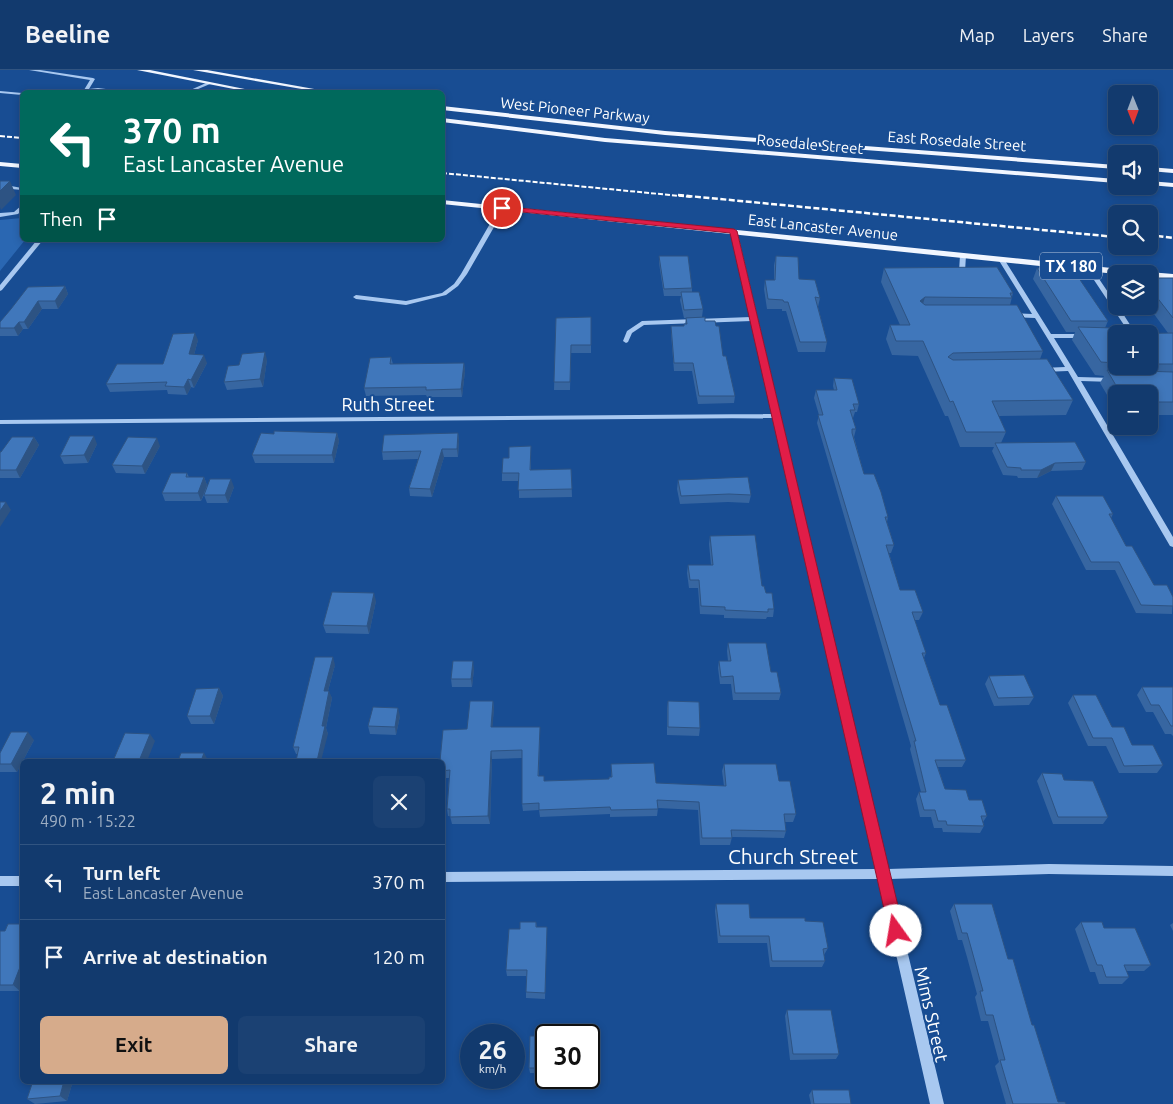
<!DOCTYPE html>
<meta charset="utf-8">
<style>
:root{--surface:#123a6e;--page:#1b4173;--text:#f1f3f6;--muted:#9cadc2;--line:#315481;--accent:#d6ab8b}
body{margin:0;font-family:Ubuntu,sans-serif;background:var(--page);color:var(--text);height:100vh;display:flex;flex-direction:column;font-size:19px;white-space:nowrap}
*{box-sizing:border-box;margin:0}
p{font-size:16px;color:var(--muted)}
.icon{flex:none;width:28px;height:28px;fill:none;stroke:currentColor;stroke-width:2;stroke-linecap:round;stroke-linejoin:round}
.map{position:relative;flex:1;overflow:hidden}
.sheet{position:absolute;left:20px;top:689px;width:425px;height:325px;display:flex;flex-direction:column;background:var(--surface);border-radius:8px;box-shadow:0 2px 8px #0003,0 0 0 1px var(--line)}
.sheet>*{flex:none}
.hud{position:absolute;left:20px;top:20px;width:425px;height:152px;border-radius:8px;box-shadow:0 2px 8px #0003,0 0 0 1px var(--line);background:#00695c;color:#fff;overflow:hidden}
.needle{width:32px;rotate:179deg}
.tools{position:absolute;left:1108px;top:15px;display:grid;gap:10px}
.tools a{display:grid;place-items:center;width:50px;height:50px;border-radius:8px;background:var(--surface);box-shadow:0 2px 8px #0003,0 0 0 1px var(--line);font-size:25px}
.speed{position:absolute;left:460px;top:954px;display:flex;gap:10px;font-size:25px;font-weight:700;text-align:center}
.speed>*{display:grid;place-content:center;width:65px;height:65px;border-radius:50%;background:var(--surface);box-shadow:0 2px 8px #0003,0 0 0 1px var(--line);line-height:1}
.speed small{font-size:12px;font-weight:400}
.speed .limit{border:2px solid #111;border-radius:8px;background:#fff;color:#111}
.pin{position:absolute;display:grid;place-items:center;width:42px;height:42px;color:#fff;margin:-21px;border:2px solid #fff;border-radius:50%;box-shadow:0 1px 5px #0007}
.me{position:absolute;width:55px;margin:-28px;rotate:347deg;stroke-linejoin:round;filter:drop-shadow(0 0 4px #0008)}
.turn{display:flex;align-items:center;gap:18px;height:105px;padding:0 20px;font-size:22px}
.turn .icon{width:65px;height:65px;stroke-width:2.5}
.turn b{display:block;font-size:35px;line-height:42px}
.then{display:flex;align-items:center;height:48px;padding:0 20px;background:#0003;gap:10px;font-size:19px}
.round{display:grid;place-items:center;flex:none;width:52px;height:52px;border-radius:8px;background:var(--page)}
.summary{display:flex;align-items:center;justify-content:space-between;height:85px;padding:0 20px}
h1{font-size:30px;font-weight:600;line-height:38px}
.action{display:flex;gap:10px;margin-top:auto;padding:10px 20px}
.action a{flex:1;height:58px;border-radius:8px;background:var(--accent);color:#111;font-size:20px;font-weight:600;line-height:58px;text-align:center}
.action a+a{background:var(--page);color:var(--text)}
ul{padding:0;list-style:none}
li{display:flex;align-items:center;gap:15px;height:75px;padding:0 20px;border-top:1px solid var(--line)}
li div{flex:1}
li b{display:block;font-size:19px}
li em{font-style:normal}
header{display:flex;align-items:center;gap:30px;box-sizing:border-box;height:70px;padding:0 25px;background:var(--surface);border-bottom:1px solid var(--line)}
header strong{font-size:24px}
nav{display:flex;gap:28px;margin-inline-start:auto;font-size:18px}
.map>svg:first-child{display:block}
.green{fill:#2a67b2}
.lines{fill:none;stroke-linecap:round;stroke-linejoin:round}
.minor{fill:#a8c8f0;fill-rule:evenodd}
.major{fill:#f1f6ff;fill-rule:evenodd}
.rail-far1{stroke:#fff;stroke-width:2;stroke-dasharray:5 2;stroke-linecap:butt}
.rail{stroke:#fff;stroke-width:2.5;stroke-dasharray:6 2.5;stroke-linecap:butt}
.wall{fill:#3766a1;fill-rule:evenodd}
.shaded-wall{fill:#2d5383}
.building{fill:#4077bb;stroke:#2d5383}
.route{fill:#e11d48;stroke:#92132f}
.labels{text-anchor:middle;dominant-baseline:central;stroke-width:4;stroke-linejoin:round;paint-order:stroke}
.far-street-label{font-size:15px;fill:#fff;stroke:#184d93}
.shield{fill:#184d93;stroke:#bacadf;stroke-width:1}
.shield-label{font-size:16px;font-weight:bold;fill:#fff}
.street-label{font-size:18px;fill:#fff;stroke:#184d93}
.near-street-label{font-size:21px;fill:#fff;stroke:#184d93}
</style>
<header>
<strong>Beeline</strong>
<nav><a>Map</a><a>Layers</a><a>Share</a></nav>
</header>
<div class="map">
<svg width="1173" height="1034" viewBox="0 0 1173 1034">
<rect width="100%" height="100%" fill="#184d93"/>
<path class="green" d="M22,148V170H25L0,201V150Z"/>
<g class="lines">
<path class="minor" d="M29,0H40L93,8L95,9L89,19L98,18L129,22L98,20L80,22V21L84,20L90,10Z
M206,13L210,14L191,22H186Z
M0,21L22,23V25L0,23Z
M0,114L22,118V120L0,118Z
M22,135V140L18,144L0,147V143L14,142Z
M502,136L505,138L467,204L458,216L446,225L406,235L356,229L353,227L356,225L406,231L442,223L454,214L461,204L499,138Z
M732,160L737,161L888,799L1049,794L1173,796V806L1049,804L890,809L944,1034H930L879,809L442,812V802L877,799L774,348L0,354V350L773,344L752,251L644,255L632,263L628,272L626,273L623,271L627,261L642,251L751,247Z
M37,170H43L2,220L0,221V215Z
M963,183L966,185L965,202L962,204L959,202L960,185Z
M999,188L1004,189L1051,264H1085L1088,266L1085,268H1054L1078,307L1113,308L1116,310L1113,312L1081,311L1173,467V477L1170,476L1068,301L1042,302L1039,300L1042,298L1065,297L1035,248L1011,247L1008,245L1011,243L1032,244L998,189Z
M1087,197H1091L1116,234V236H1118L1136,264H1130L1086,198Z
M0,806H22V816H0Z"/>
<path class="major" d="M137,0H150L260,22H249Z
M193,0H207L331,22H319Z
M442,36L665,61L1116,95V99L665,65L442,40Z
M442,48L605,68L1116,109V113L605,72L442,52Z
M0,92L22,94V98L0,96Z
M1149,97L1173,99V103L1149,101Z
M1149,111L1173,113V117L1149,115Z
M442,130L1141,201L1145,204H1116L442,134Z
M1149,202L1173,204V210L1149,208V204H1146Z"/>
<path class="rail-far1" d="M0,66L22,68
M442,103L691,127"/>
<path class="rail" d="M678,125L1116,167
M1149,165L1173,168"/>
</g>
<path class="wall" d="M659,186L692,218V222L703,239L702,247L684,248L680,230L681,226H664L659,193Z
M776,186L799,209L820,228L818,237L827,272L825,282H798L786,241H782V239H767L764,219L765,210H774V195Z
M884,198L1013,223L1010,235L1043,281L1040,289L1073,330L1066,345L998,346L1006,362L1001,373L1086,392L1082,400L1051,401L1037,408H1018L1017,406L1003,405L992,381L994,377H960L948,346H945L918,286L892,285L886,269L890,255H900L881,212Z
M1037,198L1108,251L1105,258L1118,264L1168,263L1148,236H1149V208H1173V345H1149V324H1116V340L1100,313L1104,306L1095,305L1072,270L1075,262H1066L1033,209ZM1116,264H1149V296H1116Z
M65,216L68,224L58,239H42L28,259H23L18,266H0V252Z
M591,247V283H571L570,320H554L556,248Z
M686,248L705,251L723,286L735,326L734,333L698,334L692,301H674L671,264V256H684V254H685Z
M198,270L194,285L207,293L194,318L191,317L187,325L168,324L167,320L110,322L106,314L163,294Z
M391,287L393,294L464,293L465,301L462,327H427L426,325L366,326L364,318Z
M267,290L263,317L227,320L224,312L239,295Z
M834,308L859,334L857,342H855L853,348H852L856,359L854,367L864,404L888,447L887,452L894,475L891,483H889L900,520L923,542L919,550H914L926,583L924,588L940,635L966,690L962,697H938L945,719L969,730L987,746L983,752L984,756L980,763L943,762L942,758H934L931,747H920L916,729L919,722H921L910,679L911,676L817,353L819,345L814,328L816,320H834L833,316Z
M337,363L339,371L334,393H255L252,385Z
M458,363L459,371L458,387H444L432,427L410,426L409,418L418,389L383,390L382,382Z
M34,367L39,375L20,408H0V382Z
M97,374L88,393L64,394L60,386Z
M160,376L145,404L116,403L112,395Z
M531,384V400L571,399L572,427L519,428V411H502V403L509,388Z
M187,403L189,407H204L207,415L234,417L228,433H207L204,425L201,431H165L162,423Z
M678,410L751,425L749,433L728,432L680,434L677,419Z
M1056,426L1113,444L1111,448L1126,476L1154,515L1173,527L1172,544L1136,543L1115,500H1086L1052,434Z
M710,466L762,516L774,539L773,547H767L766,549L724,548V545L700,544L698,518H689L687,503L688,495H711L709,474Z
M376,531L369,564L326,563L323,555Z
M728,573L771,602L781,623L779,630H733L731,614H720L718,598L719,591H728L727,581Z
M335,595L328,621L332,628L326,658L328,664L298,684H296L293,677Z
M474,599L472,617H452L451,609Z
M989,606L1034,627L1029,635L994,636L985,614Z
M1142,617H1173V666L1171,664H1165L1153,642H1146L1137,625Z
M219,618L223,626L214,654H191L187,646Z
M1073,625L1112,657L1132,675L1163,695L1157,703H1119L1106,676H1088L1068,633Z
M493,631L494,639L492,657H540L539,706L544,711L609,709L611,707V694L656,713L724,716L722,701L724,694L779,711L796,744L793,752H785L786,761L784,768L732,767L730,775H700L698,740L658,738L657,746L610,747V744L540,747L539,740L523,741L522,734V688L492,689L490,754H452L450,746H448L447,739L449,708H442V691L467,659Z
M668,631L700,658L699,666L667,665V638Z
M400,646L396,665L370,664L368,656Z
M34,670L17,702H0V683Z
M1042,703L1064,710L1108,747L1103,754H1053L1037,711Z
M716,834L750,848L805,851L828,878L824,885L825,891L822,897H770L767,873H718L715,841Z
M954,834L1008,889L1032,955L1058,1032L1066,1034H1006L995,996L999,992L988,951H981L975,927L977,924L967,887L962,870H958L950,841Z
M536,852L537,857H547L545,929L526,928V906H507L506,900L520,859Z
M1081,852L1104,858L1151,895L1144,901H1126L1129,907L1122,914H1099L1095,902H1090L1075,859Z
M1173,853V861L1170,855Z
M0,861L20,921H0Z
M787,940L839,984L836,989L790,990L785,946Z
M546,966V1003H530L529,998Z
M33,1011H73L67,1031L35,1034L27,1029Z
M812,1020L851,1034H811L809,1025Z"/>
<path class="shaded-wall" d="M10,111L16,125L1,140L0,137V121Z
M65,216L68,224L58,239L55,231Z
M925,227L921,241L920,231Z
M38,231L42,239L28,259L24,252Z
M19,252L23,259L18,266L14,258Z
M195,263L198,270L192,292L189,284Z
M265,282L267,290L263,317L260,309Z
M204,285L207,293L194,318L191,310Z
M464,293L465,301L462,327L461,319Z
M188,309L191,317L187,325L184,317Z
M337,363L339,371L334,393L332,385Z
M458,363L459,371L458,387L457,379Z
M94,366L97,374L88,393L84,385Z
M34,367L39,375L20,408L16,400Z
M157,368L160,376L145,404L142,396Z
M442,379L444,387L432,427L430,419Z
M1055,393L1051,401L1037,408L1041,400Z
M204,407L207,415L201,431L198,423Z
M231,409L234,417L228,433L225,425Z
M6,432L11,440L0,457V441Z
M374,523L376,531L369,564L367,556Z
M333,587L335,595L326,628L324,621Z
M473,591L474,599L472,617L471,609Z
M219,618L223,626L214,654L210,646Z
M329,621L332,628L326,658L328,664L321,691H317L322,656Z
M493,631L494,639L492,665L491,657Z
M398,638L400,646L396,665L395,657Z
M28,662L34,670L17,702L11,694Z
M150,664L155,671L147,691H139Z
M491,681L492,689L490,754L488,746Z
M204,683L208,690V691H201Z
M22,892V915L20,921L13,915Z
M64,1011H73L67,1031L60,1026Z"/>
<path class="building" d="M0,111H10L0,121Z
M659,186H688L692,218L664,219Z
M776,186L798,187L799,209L815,210L820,228L815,227L827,272H800L788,232H784L783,230L768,229L765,210H775Z
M997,197L1013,223H1010L1012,228L925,227L920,231L925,235H1017L1043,281L953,283L948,287L953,290L1047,289L1073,330L992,331L1006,362H966L953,331L950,332L923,271H896L890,255H910L884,198Z
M1037,198H1072L1108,251H1071Z
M1149,208H1173V248L1149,217Z
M65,216L55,231H38L24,252H19L14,258H0V252L11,239L28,217Z
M681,222H699L703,239L684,240Z
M591,247V275H571L570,312H554L556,248Z
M705,247V251H715L716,256H719L723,286H726L735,326H699L693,293H674L671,256H684V254H687L686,248Z
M1078,257L1114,258L1118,264L1173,263V294H1149V264H1116V293L1101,292Z
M195,263L189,284L204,285L191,310L188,309L184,317L165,316L167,312L106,314L117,294H163L173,264Z
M265,282L260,309L224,312L228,296L239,295L242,284Z
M391,287L390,294L464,293L461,319L426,320V317L364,318L370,288Z
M1107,300L1173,302V332H1149V324H1121Z
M834,308L852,309L859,334H853L855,340H850L856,359H852V363L864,404H874L881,422L888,447H885L894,475H886L897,510L900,520H915L923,542H912L926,583H922L940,635H947L966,690H935L945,719L966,720L969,730H982L987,746H981L984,756L947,755L946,751H938L935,740H924L919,722H926L914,671H916L818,345H823L816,320H837Z
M274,361L337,363L332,385H252L261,363L274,364Z
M458,363L457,379H442L430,419L409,418L421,381L382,382L384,365Z
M70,366H94L84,385L60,386Z
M12,367H34L16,400H0V382H1Z
M128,367L157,368L142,396L112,395Z
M1075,372L1086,392L1055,393L1041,400H1021V398L1007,397L995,373Z
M531,376L530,400L571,399L572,419L518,420L519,403H502L503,388H509V377Z
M171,403H187L186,407H204L198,423H162Z
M748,407L751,425L729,424L681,426L678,410Z
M210,409H231L225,425H204Z
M1056,426H1103L1113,444H1109L1126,476H1132L1154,515H1167L1173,527V536L1141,535L1119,492H1091Z
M0,432H6L0,441Z
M755,465L762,516H764L766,523H772L774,539H768V542L725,540V537L701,536L699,510H690L688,495H713L710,466Z
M332,522L374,523L367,556L323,555Z
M728,573H766L771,602H777L781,623H735L733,606L721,607L719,591H731Z
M315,587H333L324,621H329L322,656H325L317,691H296L299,677H293Z
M453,591H473L471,609H451Z
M1024,605L1034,627L998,628L989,606Z
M1142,617H1173V656H1171L1159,635H1151Z
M219,618L210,646H187L196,619Z
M1073,625H1096L1112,657H1124L1132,675H1153L1163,695L1124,696L1112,668H1093Z
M470,631H493L491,657H540L538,706H544V711L609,709V707H612L611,694L654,693L656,713L726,716L724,694H776L779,711H790L796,744H784L786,761L731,760L732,768H702L699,732L657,730L658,739L611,740L610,737L539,740V733L522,734V680L491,681L488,746L450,747V739H447L450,700L442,701V691H440L443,660L467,659Z
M668,631L699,632L700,658L668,657Z
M373,637L398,638L395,657L368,656Z
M11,662H28L11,694H0V683Z
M125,663L150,664L139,691H113Z
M181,683H204L201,691H178Z
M1042,703L1062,704L1064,710L1093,711L1108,747H1058Z
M22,736V744H19Z
M716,834H749L750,848H805V851L823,852L828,878L823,879L825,891H772L769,866H720Z
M954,834H992L1008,889H1013L1032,955H1034L1058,1032H1065L1066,1034H1013L1000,990H1005L993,945H986L980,921H983L972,881L967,863H962Z
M520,852H536V857H547L545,923L526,922L527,900H506L509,859H520Z
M1081,852H1102L1104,858H1135L1151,895H1124L1129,907H1106L1102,895H1097Z
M8,854H22V892L13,915H0V861H5Z
M787,940H831L839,984H793Z
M530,966H546V998H529Z
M33,1011H64L60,1026L27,1029Z
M812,1020H849L851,1034H814Z"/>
<path class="route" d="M499,136L734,159L737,161L904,861L902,867L896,869L891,867L889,861L730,163L502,140H499Z"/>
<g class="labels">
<g class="far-street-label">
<text transform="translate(575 40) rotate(6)">West Pioneer Parkway</text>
<text transform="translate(957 71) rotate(4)">East Rosedale Street</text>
<text transform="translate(810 74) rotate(5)">Rosedale Street</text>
<text transform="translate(823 157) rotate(6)">East Lancaster Avenue</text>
</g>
<rect class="shield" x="1040" y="182.5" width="62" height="27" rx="4"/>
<g class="shield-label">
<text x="1071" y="196">TX 180</text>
</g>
<g class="street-label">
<text x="388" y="334">Ruth Street</text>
<text transform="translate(932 944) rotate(77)">Mims Street</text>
</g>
<g class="near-street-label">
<text x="793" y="786">Church Street</text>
</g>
</g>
</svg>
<div class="tools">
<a><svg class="needle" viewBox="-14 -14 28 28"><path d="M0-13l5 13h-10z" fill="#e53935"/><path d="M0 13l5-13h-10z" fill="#9cadc2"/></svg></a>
<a><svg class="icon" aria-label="sound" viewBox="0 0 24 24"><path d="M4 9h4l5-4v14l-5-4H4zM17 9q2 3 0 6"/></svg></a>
<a><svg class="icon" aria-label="search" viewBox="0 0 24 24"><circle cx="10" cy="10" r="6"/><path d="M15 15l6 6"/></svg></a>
<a><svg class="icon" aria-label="layers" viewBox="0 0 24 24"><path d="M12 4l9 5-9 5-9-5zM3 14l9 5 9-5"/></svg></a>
<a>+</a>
<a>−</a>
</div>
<div class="speed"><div>26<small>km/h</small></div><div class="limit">30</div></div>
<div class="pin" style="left:502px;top:138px;background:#d93025"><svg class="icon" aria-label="arrive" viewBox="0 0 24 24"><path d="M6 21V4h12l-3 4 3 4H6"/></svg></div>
<svg class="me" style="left:896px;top:861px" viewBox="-20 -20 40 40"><circle r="19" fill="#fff"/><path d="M0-13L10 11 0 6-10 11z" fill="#e11d48"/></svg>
<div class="hud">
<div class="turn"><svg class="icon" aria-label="left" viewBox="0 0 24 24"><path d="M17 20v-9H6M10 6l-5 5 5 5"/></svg><div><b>370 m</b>East Lancaster Avenue</div></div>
<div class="then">Then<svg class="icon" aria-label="arrive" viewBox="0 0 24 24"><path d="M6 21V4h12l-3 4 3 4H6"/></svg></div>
</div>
<section class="sheet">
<div class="summary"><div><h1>2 min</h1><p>490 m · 15:22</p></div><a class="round"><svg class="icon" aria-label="close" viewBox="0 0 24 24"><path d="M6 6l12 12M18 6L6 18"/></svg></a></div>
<ul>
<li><svg class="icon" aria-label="left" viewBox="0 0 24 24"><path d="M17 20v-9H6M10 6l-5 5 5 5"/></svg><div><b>Turn left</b><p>East Lancaster Avenue</p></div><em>370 m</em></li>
<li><svg class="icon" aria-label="arrive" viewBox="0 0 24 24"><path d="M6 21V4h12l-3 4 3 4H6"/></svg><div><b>Arrive at destination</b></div><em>120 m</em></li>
</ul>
<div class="action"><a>Exit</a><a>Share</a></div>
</section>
</div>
